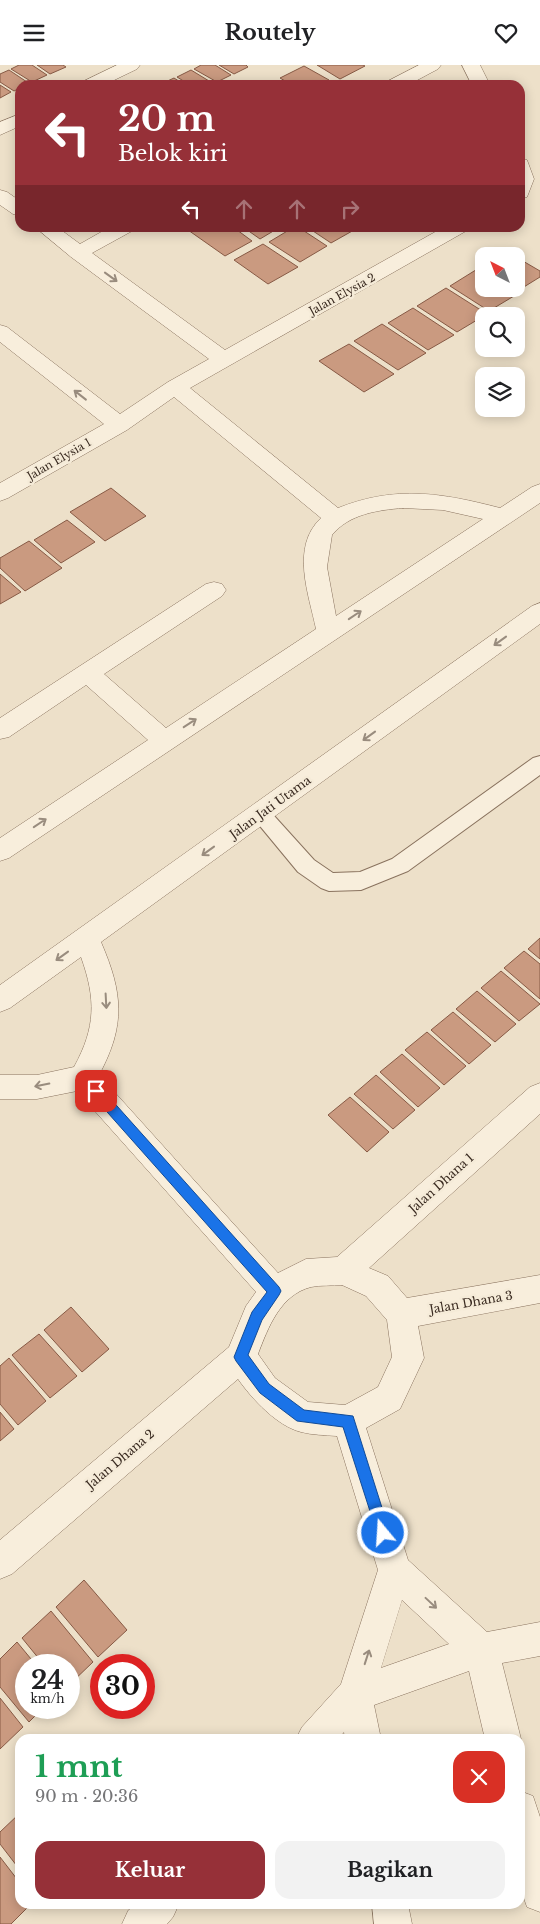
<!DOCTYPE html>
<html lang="id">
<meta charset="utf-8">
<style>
:root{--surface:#fff;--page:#f2f2f2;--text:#202124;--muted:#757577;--accent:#963038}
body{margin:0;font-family:"Libre Baskerville",serif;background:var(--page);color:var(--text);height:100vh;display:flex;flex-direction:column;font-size:19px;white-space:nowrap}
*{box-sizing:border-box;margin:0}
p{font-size:16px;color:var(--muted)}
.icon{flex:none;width:28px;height:28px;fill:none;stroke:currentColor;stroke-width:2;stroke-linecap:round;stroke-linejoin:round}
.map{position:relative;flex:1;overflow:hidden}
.sheet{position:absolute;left:15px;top:1669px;width:510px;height:175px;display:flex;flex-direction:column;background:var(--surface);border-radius:15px;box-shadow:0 2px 12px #0003}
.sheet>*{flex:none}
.top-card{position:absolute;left:15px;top:15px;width:510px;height:152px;border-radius:15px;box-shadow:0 2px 12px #0003;background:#963038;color:#fff;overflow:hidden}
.needle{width:32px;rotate:318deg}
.tools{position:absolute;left:475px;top:182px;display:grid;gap:10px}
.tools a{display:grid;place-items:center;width:50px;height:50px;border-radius:10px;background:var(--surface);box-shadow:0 2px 12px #0003;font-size:25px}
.speed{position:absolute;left:15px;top:1589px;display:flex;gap:10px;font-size:25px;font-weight:700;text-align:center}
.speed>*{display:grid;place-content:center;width:65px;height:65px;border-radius:50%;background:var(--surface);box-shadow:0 2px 12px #0003;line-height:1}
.speed small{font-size:12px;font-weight:400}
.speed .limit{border:8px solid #d22;background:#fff;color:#111}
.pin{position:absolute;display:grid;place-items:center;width:42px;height:42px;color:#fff;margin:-21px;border-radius:10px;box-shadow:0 2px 8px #0006}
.me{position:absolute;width:55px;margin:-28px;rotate:342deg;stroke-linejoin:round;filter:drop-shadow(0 0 4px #0008)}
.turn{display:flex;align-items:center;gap:18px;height:105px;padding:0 20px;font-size:22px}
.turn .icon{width:65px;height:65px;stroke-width:2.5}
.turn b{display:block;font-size:35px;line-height:42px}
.lanes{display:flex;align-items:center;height:48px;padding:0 20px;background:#0003;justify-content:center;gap:25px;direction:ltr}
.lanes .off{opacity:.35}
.round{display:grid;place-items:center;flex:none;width:52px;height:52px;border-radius:15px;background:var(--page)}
.overview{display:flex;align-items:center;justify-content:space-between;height:85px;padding:0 20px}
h1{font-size:30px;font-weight:700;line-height:38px;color:#1e9e55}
.primary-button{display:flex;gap:10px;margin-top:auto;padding:10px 20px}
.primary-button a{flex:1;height:58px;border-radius:15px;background:var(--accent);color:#fff;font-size:20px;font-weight:700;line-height:58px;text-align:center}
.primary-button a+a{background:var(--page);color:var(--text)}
header{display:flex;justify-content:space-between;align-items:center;height:65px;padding:0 20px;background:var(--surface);font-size:22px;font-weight:700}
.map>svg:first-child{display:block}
.building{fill:#ca9a80;stroke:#875a45}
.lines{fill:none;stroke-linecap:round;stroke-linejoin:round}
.lane-casing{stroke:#89725e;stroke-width:2}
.street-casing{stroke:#89725e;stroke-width:1}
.lane{fill:#f8eedc;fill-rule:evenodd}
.street{fill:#f8eedc;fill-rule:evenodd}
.oneway{stroke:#998c7e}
.route{fill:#1a73e8;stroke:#114b97}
.labels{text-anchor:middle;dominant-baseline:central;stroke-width:5;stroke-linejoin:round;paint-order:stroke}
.far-street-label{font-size:11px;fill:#3a2b21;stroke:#f5ebd8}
.street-label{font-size:12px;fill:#3a2b21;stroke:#f5ebd8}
</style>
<header><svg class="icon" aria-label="menu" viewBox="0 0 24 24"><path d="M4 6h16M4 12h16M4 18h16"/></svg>Routely<svg class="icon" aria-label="heart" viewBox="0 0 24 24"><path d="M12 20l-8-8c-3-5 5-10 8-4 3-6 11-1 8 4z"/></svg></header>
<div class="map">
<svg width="540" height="1859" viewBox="0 0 540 1859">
<rect width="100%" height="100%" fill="#ede0c9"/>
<path class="building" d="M19,0H32L47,10L32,17L11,4Z
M37,0H63L66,2L50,9Z
M201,0H215L231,10L217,17L194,4Z
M219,0H246L248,2L234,9Z
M317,0H363L365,1L340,14Z
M304,1L329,15L319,20H292L280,13Z
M9,5L30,19L20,20V23L14,26L0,17V9Z
M191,5L214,19L190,20L177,12Z
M174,13L185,20H159Z
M0,20L11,27L0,33Z
M194,162H233L252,176L225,191L188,165Z
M243,162H280L260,174Z
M294,162H298L327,181L300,197L269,177Z
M307,162H350L354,165L331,178Z
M263,179L298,202L268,219L234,195Z
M516,192L540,206V212L519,225L516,223Z
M479,203L484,206V224H512L519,228L489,246L450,221Z
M446,223L487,249L457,267L417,241Z
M413,243L454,270L428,285L388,258Z
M382,259L426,288L398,305L354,276Z
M349,279L394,309L364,327L319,296Z
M111,423L146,451L105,476L70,447Z
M67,455L95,477L61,498L34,475Z
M29,476L62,503L25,526L0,503V493Z
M0,509L21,527L0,539Z
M540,873V894L528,884Z
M524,886L540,899V934L504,903Z
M501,906L540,939L519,956L481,923Z
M477,926L516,959L495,977L456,944Z
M453,947L491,980L469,999L431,965Z
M427,967L466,1001L444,1020L405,985Z
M402,989L440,1023L418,1042L380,1007Z
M376,1010L415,1045L393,1064L354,1029Z
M350,1032L389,1067L367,1087L328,1050Z
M71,1242L109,1284L82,1307L44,1265Z
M39,1269L77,1311L50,1333L12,1290Z
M9,1293L46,1336L18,1360L0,1339V1301Z
M0,1347L14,1364L0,1376Z
M84,1515L127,1565L98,1592L56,1542Z
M51,1546L93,1597L69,1620V1600H44L22,1573Z
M17,1577L36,1600H26V1642H44L29,1657L0,1622V1594Z
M0,1633L23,1662L0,1684Z
M20,1748V1805L0,1779V1767Z
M0,1792L20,1818V1839H31L11,1859H0Z"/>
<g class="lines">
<defs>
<path id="lane" d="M540,691V710L408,806L361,825L329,826L321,823L298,807L250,749L253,743L260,741L267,743L314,795L333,808L360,807L392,794L533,693Z"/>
<path id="street" d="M117,0H140L137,4L104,20H81L84,16Z
M419,0H441L438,4L408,20H385L388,16Z
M462,0H480L490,20H472Z
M20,49V61L0,70V57Z
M520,93L527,95L534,114L527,132L520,134Z
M0,125L7,127L20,136V151L13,149L0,140Z
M35,162H57L80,179L110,162H134L132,166L92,188L225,285L444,162H468L466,166L190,323L338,443C396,420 442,428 500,443L532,422L540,419V438L9,793L0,796V773L148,675L86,620L9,672L0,674V653L206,519L214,517L222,519L226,525L222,531L104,609L166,663L316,564C309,530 290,482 321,453L174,332L127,365L8,433L0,436V418L104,359L0,277V260L7,262L120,349L168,317L209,294L71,192ZM403,443L443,445L483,454L336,551L327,502L332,470C349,449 378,445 403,443Z
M540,538V559L101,877C123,928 126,960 99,1010L278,1208L306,1194L337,1192L530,1022L540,1018V1049L369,1203L388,1211L407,1233L540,1210V1238L418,1261L424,1293L400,1344L366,1363L408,1495L487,1567L540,1557V1591L502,1598L521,1674H485L469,1606L374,1640L381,1674H345L344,1667L338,1674H296L302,1662L341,1619L378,1505L337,1371C325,1370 312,1370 301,1367C277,1361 252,1334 238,1314L12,1509L0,1514V1475L229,1282L246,1241L256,1227L77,1026L37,1034H0V1010H37L74,1002C96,962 96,934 81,892L10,943L0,947V920L532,541ZM342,1220L366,1231L387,1255L392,1292L378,1322L345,1340L308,1337L275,1313L258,1289C268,1263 280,1230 311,1222C320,1220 332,1221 342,1220ZM402,1535L449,1579L381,1603Z
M520,1726L533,1731L540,1752V1847L527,1842L520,1822Z
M135,1839H179L173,1852L167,1859H122L128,1846Z
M372,1839H408L412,1859H374Z"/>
</defs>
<use href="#lane" class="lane-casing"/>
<use href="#street" class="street-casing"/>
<use href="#lane" class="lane"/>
<use href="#street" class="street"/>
</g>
<defs><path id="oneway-shaft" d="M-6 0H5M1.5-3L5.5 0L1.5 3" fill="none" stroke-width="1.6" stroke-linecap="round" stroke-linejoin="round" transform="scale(1.25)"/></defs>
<g class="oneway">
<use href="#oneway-shaft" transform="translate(111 212) rotate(36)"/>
<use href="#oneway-shaft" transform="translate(80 330) rotate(-142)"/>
<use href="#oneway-shaft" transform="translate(355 550) rotate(-34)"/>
<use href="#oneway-shaft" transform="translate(500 576) rotate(144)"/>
<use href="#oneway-shaft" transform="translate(190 658) rotate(-33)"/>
<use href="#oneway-shaft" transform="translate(369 671) rotate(144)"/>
<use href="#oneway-shaft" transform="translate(40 758) rotate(-34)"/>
<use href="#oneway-shaft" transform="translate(208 786) rotate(144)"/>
<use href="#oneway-shaft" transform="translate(62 891) rotate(144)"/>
<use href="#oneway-shaft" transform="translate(106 936) rotate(87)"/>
<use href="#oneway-shaft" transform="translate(42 1020) rotate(169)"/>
<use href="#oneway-shaft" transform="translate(431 1538) rotate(43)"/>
<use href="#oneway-shaft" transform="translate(367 1592) rotate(-72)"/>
</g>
<path class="route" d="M96,1021L100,1022L279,1222L281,1226L279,1230L262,1255L248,1290L269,1319L304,1345L353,1351L390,1468L388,1472L383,1474L379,1472L377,1468L343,1362L297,1356L260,1328L236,1296L234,1292L252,1247L267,1227L92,1030V1022Z"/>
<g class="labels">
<g class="far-street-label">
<text transform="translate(342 229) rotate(-29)">Jalan Elysia 2</text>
<text transform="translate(59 394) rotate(-30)">Jalan Elysia 1</text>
</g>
<g class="street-label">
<text transform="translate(270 742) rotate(-36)">Jalan Jati Utama</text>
<text transform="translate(441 1118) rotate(-42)">Jalan Dhana 1</text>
<text transform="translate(471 1237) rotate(-10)">Jalan Dhana 3</text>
<text transform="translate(120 1394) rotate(-40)">Jalan Dhana 2</text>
</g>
</g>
</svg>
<div class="tools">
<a><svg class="needle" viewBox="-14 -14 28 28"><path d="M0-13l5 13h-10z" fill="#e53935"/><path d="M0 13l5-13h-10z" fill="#757577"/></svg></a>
<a><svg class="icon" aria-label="search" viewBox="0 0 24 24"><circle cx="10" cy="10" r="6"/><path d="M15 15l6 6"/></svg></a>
<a><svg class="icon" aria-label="layers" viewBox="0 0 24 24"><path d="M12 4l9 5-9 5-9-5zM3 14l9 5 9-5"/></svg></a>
</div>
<div class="speed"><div>24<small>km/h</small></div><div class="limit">30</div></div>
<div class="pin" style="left:96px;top:1026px;background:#d93025"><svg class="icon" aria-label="arrive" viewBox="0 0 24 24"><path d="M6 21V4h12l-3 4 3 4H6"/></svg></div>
<svg class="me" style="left:383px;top:1468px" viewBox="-20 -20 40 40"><circle r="17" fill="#1a73e8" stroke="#fff" stroke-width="3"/><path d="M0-11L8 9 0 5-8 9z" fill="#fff"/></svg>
<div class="top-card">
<div class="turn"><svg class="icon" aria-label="left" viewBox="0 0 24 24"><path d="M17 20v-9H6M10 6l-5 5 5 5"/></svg><div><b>20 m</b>Belok kiri</div></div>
<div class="lanes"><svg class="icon" aria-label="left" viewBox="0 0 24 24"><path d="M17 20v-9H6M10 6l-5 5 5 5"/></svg><svg class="icon off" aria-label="ahead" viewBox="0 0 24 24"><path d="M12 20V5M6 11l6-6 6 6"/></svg><svg class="icon off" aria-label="ahead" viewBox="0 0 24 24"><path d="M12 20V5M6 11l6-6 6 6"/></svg><svg class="icon off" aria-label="right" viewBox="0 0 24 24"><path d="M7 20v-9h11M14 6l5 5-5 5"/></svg></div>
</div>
<section class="sheet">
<div class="overview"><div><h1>1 mnt</h1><p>90 m · 20:36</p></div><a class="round" style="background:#d93025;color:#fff"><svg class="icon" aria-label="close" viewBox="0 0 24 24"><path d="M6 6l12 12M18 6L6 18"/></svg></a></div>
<div class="primary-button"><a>Keluar</a><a>Bagikan</a></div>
</section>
</div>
